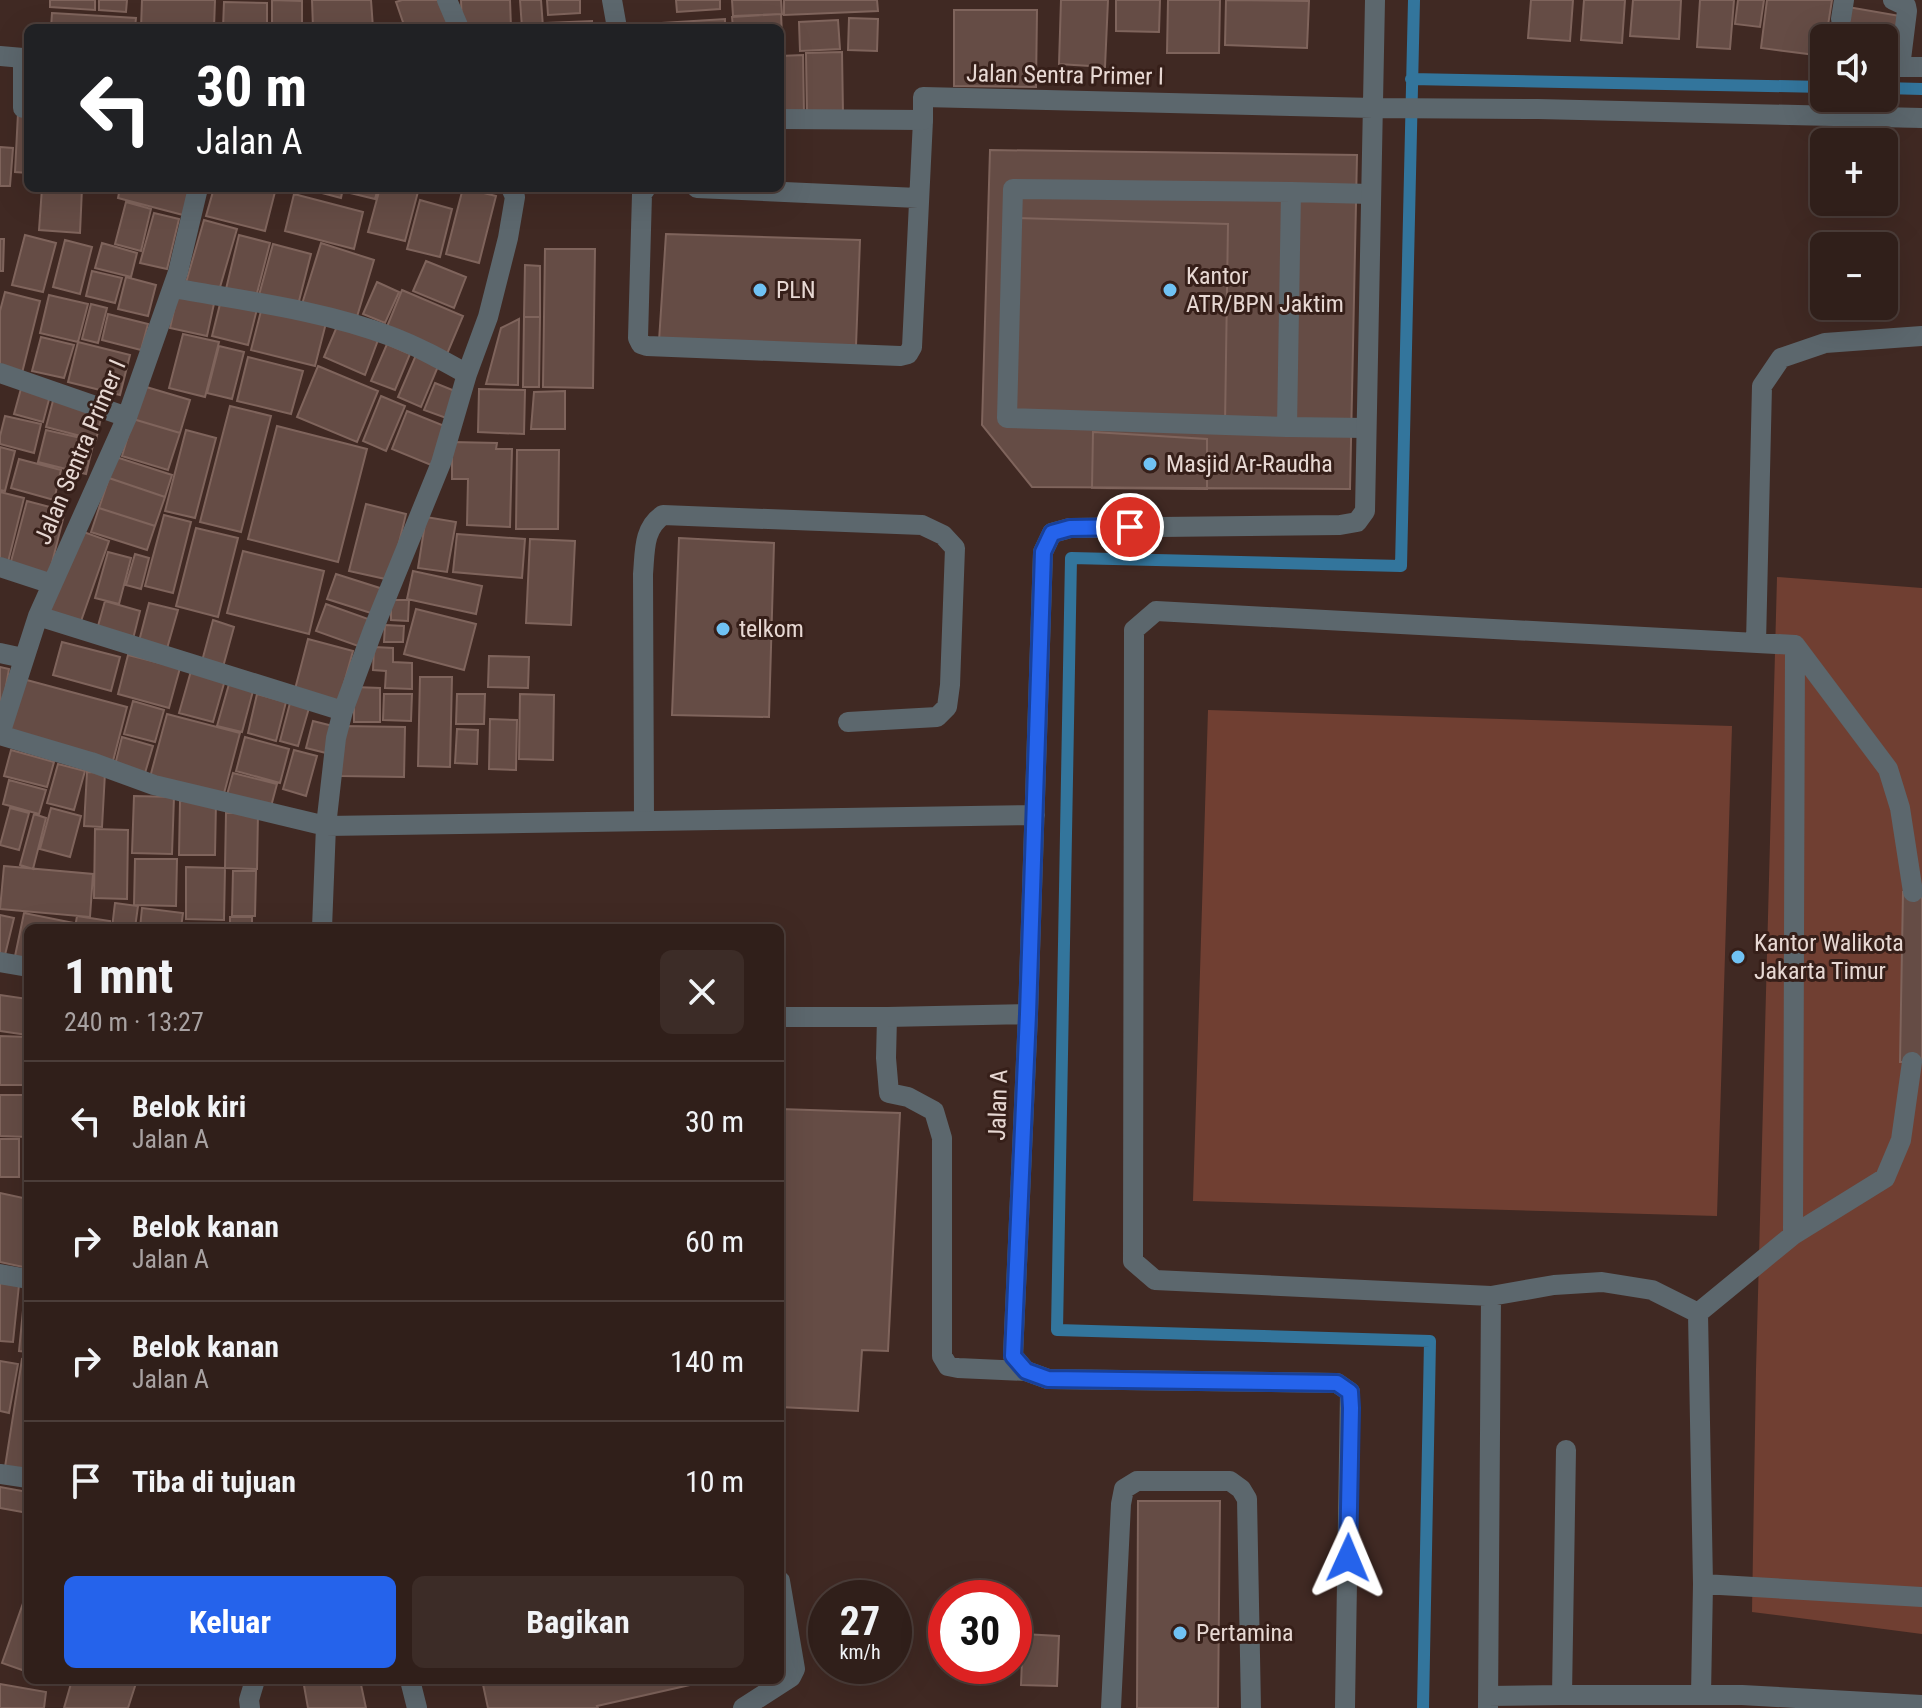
<!DOCTYPE html>
<html lang="id">
<meta charset="utf-8">
<style>
:root{--surface:#301f1a;--page:#3c2c27;--text:#f1f3f6;--muted:#a8a2a2;--line:#4b3d39;--accent:#2563eb}
body{margin:0;font-family:"Roboto Condensed",sans-serif;background:var(--page);color:var(--text);height:100vh;display:flex;flex-direction:column;font-size:30px;white-space:nowrap}
*{box-sizing:border-box;margin:0}
p{font-size:26px;color:var(--muted)}
.icon{flex:none;width:44px;height:44px;fill:none;stroke:currentColor;stroke-width:2;stroke-linecap:round;stroke-linejoin:round}
.map{position:relative;flex:1;overflow:hidden}
.details{position:absolute;left:24px;top:924px;width:760px;height:760px;display:flex;flex-direction:column;background:var(--surface);border-radius:12px;box-shadow:0 8px 32px #0002,0 0 0 2px var(--line)}
.details>*{flex:none}
.banner{position:absolute;left:24px;top:24px;width:760px;height:168px;border-radius:12px;box-shadow:0 8px 32px #0002,0 0 0 2px var(--line);background:#202124;color:#fff;overflow:hidden}
.controls{position:absolute;left:1810px;top:24px;display:grid;gap:16px}
.controls a{display:grid;place-items:center;width:88px;height:88px;border-radius:12px;background:var(--surface);box-shadow:0 8px 32px #0002,0 0 0 2px var(--line);font-size:40px}
.speed{position:absolute;left:808px;top:1580px;display:flex;gap:16px;font-size:40px;font-weight:700;text-align:center}
.speed>*{display:grid;place-content:center;width:104px;height:104px;border-radius:50%;background:var(--surface);box-shadow:0 8px 32px #0002,0 0 0 2px var(--line);line-height:1}
.speed small{font-size:20px;font-weight:400}
.speed .limit{border:12px solid #d22;background:#fff;color:#111}
.pin{position:absolute;display:grid;place-items:center;width:68px;height:68px;color:#fff;margin:-34px;border:4px solid #fff;border-radius:50%;box-shadow:0 2px 8px #0007}
.me{position:absolute;width:88px;margin:-44px;rotate:1deg;stroke-linejoin:round;filter:drop-shadow(0 0 6px #0008)}
.turn{display:flex;align-items:center;gap:28px;height:168px;padding:0 40px;font-size:36px}
.turn .icon{width:104px;height:104px;stroke-width:2.5}
.turn b{display:block;font-size:56px;line-height:68px}
.round{display:grid;place-items:center;flex:none;width:84px;height:84px;border-radius:12px;background:var(--page)}
.headline{display:flex;align-items:center;justify-content:space-between;height:136px;padding:0 40px}
h1{font-size:48px;font-weight:700;line-height:60px}
.action{display:flex;gap:16px;margin-top:auto;padding:16px 40px}
.action a{flex:1;height:92px;border-radius:12px;background:var(--accent);color:#fff;font-size:32px;font-weight:700;line-height:92px;text-align:center}
.action a+a{background:var(--page);color:var(--text)}
ul{padding:0;list-style:none}
li{display:flex;align-items:center;gap:24px;height:120px;padding:0 40px;border-top:2px solid var(--line)}
li div{flex:1}
li b{display:block;font-size:30px}
li em{font-style:normal}
.map>svg:first-child{display:block}
.green{fill:#703f32}
.lines{fill:none;stroke-linecap:round;stroke-linejoin:round}
.stream{stroke:#33759c;stroke-width:12}
.building{fill:#654c45;stroke:#7f645c;stroke-width:2}
.lane{stroke:#5c676d;stroke-width:20}
.street{stroke:#5c676d;stroke-width:20}
.route-casing{stroke:#184099;stroke-width:20}
.route{stroke:#2563eb;stroke-width:14}
.poi-dot{fill:#70c2f4;stroke:#361f19;stroke-width:3}
.labels{text-anchor:middle;dominant-baseline:central;stroke-width:6;stroke-linejoin:round;paint-order:stroke}
.street-label{font-size:24px;fill:#e7d8d3;stroke:#361f19}
.poi-label{font-size:24px;fill:#e7d8d3;stroke:#361f19;text-anchor:start}
</style>
<div class="map">
<svg width="1922" height="1708" viewBox="0 0 1922 1708">
<rect width="100%" height="100%" fill="#402923"/>
<path class="green" d="M1777,577L1922,588V1634L1752,1612L1756,1370Z
M1208,710L1732,726L1717,1216L1193,1201Z"/>
<g class="lines">
<path class="stream" d="M1414,0L1401,566L1071,558L1057,1330L1430,1341L1423,1708
M1411,79L1824,87
M1884,88L1922,89"/>
</g>
<path class="building" d="M50,0H95V10L50,7Z
M99,0H127L126,12L99,10Z
M142,0H215L214,28H141Z
M272,0L302,1V28H272Z
M312,0H371L373,28H313Z
M402,0H441L451,28H405L396,2Z
M461,0H510L511,28H462Z
M520,0H541L543,27L522,28Z
M547,0H580V13L548,15Z
M676,0H720V9L677,12Z
M732,0H781L782,14L733,16Z
M784,0H877L878,11L784,15Z
M1061,0H1108L1105,67L1059,64Z
M1116,0H1160L1159,32L1116,31Z
M1168,0H1220L1219,53H1167Z
M1226,0L1309,1L1307,48L1225,45Z
M1531,0H1573L1570,41L1528,38Z
M1584,0H1625L1622,43L1581,40Z
M1633,0H1681L1679,39L1630,36Z
M1700,0H1734L1730,49L1697,47Z
M1738,0H1764L1760,27L1735,24Z
M1767,0H1832L1826,38H1824V56L1761,48Z
M224,2L267,3V28H223Z
M1848,7L1900,16L1893,59L1884,57V38H1843Z
M954,10H1037L1036,87L954,86Z
M52,13L136,18L135,28H51Z
M781,14L783,55H780V28H733L732,17Z
M849,18L878,19L877,51L848,50Z
M725,19V28H646V24Z
M838,20L840,49L800,51L799,22Z
M592,21V28H546V23Z
M842,52L843,115H807L806,53Z
M803,55L804,115H780V56Z
M18,113L28,114V173L15,172Z
M0,147L13,148L10,186H0Z
M990,150L1357,155L1350,489L1032,487L982,425Z
M42,188H82L80,233L39,230Z
M120,188H183L190,190L183,215L118,198Z
M214,188H276L265,231L206,216Z
M303,188H343L341,198Z
M347,188H378L375,199L346,192Z
M380,188H419L405,241L368,232Z
M463,188L496,196L479,263L446,254Z
M294,194L363,212L354,249L285,231Z
M420,200L452,209L440,257L407,249Z
M126,202L151,209L141,251L115,244Z
M154,213L179,219L167,269L140,263Z
M1012,218L1228,224L1225,425L1007,418Z
M204,220L237,229L218,294L185,286Z
M666,234L860,240L856,346L659,341Z
M25,235L56,243L43,292L12,285Z
M239,235L270,243L256,297L226,289Z
M0,239H4L3,271H0Z
M65,240L92,247L80,294L53,287Z
M102,243L137,253L131,277L95,268Z
M321,243L374,260L356,320L302,304Z
M273,244L311,254L298,305L259,295Z
M545,249H595L593,388L543,387Z
M426,261L466,277L454,308L413,291Z
M525,265L540,266V317H524Z
M92,271L122,278L115,303L86,296Z
M126,277L156,285L148,316L118,309Z
M377,282L399,292L385,323L363,314Z
M402,290L463,316L447,354L386,329Z
M5,292L40,301L22,373L0,368V311Z
M178,292L215,299L207,336L170,328Z
M49,295L88,304L78,342L40,333Z
M221,300L257,309L248,345L212,336Z
M91,304L107,308L98,343L82,339Z
M262,307L326,323L315,366L251,350Z
M108,314L148,324L141,350L102,340Z
M524,317H540L539,387H523Z
M519,319L518,385L486,384L501,328Z
M338,324L378,340L365,375L324,357Z
M183,334L219,342L205,397L169,388Z
M41,337L74,345L64,378L32,371Z
M78,342L130,355L120,395L68,382Z
M387,344L410,354L395,390L371,381Z
M219,346L244,352L232,399L207,393Z
M416,355L439,364L421,407L398,397Z
M248,357L303,371L291,414L237,401Z
M318,366L378,391L357,442L297,417Z
M435,383L460,393L449,419L424,410Z
M22,385L51,392L43,422L14,414Z
M143,386L190,400L180,433L133,419Z
M479,389L525,390L524,434L478,432Z
M565,391V429H531L534,392Z
M381,396L405,406L386,451L363,441Z
M54,397L103,409L96,440L46,427Z
M230,406L271,416L241,532L200,522Z
M407,411L447,427L431,465L392,449Z
M5,416L41,424L34,453L0,444V436Z
M133,419L180,433L168,470L122,456Z
M277,426L367,449L338,562L248,539Z
M46,430L94,441L86,474L38,462Z
M186,430L216,438L195,518L165,511Z
M1093,432L1207,439V489L1092,488Z
M452,442L497,443L496,449H512L510,527L467,525L468,479H452Z
M0,447L15,451L5,491L0,490Z
M517,450H559L558,529H516Z
M116,457L172,475L165,497L109,478Z
M19,459L61,470L54,500L11,488Z
M109,478L165,497L155,526L99,508Z
M0,492L24,498L7,566L0,564Z
M27,501L65,511L49,575L10,565Z
M366,504L406,514L390,580L349,571Z
M99,508L155,526L147,550L91,532Z
M164,515L191,522L173,593L145,586Z
M426,517L456,522L447,572L418,568Z
M196,528L238,538L218,617L176,606Z
M78,530L109,541L80,624L49,613Z
M457,534L525,539L522,578L453,572Z
M679,538L774,543L769,717L672,715Z
M530,539L575,541L571,625L526,623Z
M243,551L324,571L309,634L227,613Z
M108,552L131,558L119,604L95,598Z
M135,554L149,558L141,589L126,585Z
M413,571L482,586L476,614L407,599Z
M336,574L383,589L374,614L327,599Z
M391,600H409L408,621L391,620Z
M105,601L140,611L132,643L96,633Z
M149,603L178,610L166,652L138,645Z
M326,604L371,620L361,647L316,631Z
M416,609L476,624L464,670L404,654Z
M213,620L234,627L223,667L202,661Z
M385,625L404,626L403,642H384Z
M308,639L353,651L338,705L294,693Z
M62,642L120,657L111,691L53,675Z
M374,647L393,648V662L412,663V689L385,688L386,671L373,670Z
M128,655L180,668L169,708L118,694Z
M489,656L529,657L528,688L488,687Z
M0,667L9,669L3,703L0,702Z
M191,671L225,680L213,722L179,713Z
M420,677H452L450,767L418,766Z
M23,679L127,707L113,761L8,733Z
M229,684L253,691L242,732L217,726Z
M354,687L380,688V722H354Z
M257,694L286,702L276,741L248,733Z
M384,694H412L411,721L383,720Z
M457,694H485L484,724H456Z
M520,694L554,695L553,760L519,759Z
M133,701L164,710L155,742L124,734Z
M290,703L309,708L298,746L280,741Z
M167,714L240,733L222,801L149,781Z
M490,719L517,720L516,770L489,769Z
M313,721L333,726L326,753L306,748Z
M342,726L405,727L404,777L341,776Z
M457,729L478,730L477,764L455,763Z
M122,737L153,746L145,773L115,765Z
M245,737L289,749L280,783L236,771Z
M11,750L54,762L47,787L4,776Z
M294,750L317,756L306,796L283,789Z
M58,764L85,771L74,810L47,803Z
M87,772L105,773L102,827L84,826Z
M233,773L277,784L269,814L225,802Z
M9,780L46,790L39,814L3,804Z
M134,796L174,797L172,854L132,853Z
M180,801H216L215,855H179Z
M10,808L29,813L19,850L0,845Z
M51,808L81,816L70,857L40,849Z
M226,813H258L257,869L225,868Z
M34,814L46,818L33,869L20,865Z
M95,829L128,830L127,899L94,898Z
M135,859H177L176,906L134,905Z
M4,866L93,874L90,917L0,909Z
M186,867L225,868L224,920L186,919Z
M233,871H256L255,916H232Z
M1903,892H1922V1062H1900Z
M115,903L138,906L135,928H112Z
M142,908L183,913L181,928H140Z
M24,913L74,923L73,928H28V963L14,961Z
M0,915L14,918L4,959L0,958Z
M77,916L110,921L109,928H75Z
M230,917H252V928H230Z
M0,995L28,999V1035L0,1031Z
M0,1036L27,1037L26,1085H0Z
M0,1095H28V1137L0,1136Z
M780,1109L900,1113L888,1351L862,1350L858,1411L780,1407Z
M0,1139H19V1177H0Z
M0,1193L28,1199V1268L0,1262Z
M0,1283L19,1285L13,1342L0,1341Z
M25,1290H28V1352L19,1351Z
M22,1359L28,1360V1471L5,1467Z
M0,1361L18,1364L9,1413L0,1411Z
M0,1487L28,1492V1513L0,1508Z
M1138,1501H1220L1218,1708H1137Z
M28,1589V1672L2,1663Z
M1023,1634L1059,1636L1057,1686L1021,1685Z
M72,1680H137L128,1708H64Z
M303,1680H360L366,1708H308Z
M482,1680H712L597,1706L598,1708H488Z
M0,1684L46,1692L44,1708H0Z"/>
<g class="lines">
<path class="lane" d="M646,188L642,194L638,338L641,344L647,346L900,356L908,354L912,347L923,120
M697,188L918,198
M1291,192L1371,194
M1287,427L1007,418L1013,189L1291,192L1287,427L1366,428
M1756,643L1762,386L1781,358L1825,343L1922,336
M1795,645L1156,611L1134,630L1133,1261L1155,1280L1491,1296L1554,1285L1602,1282L1652,1290L1698,1313L1703,1584L1922,1597
M1795,645L1888,769L1900,808L1913,892
M644,821L643,574C645,552 643,528 663,515L922,525L943,535L955,548L950,685L947,707L937,717L848,722
M887,1017L886,1058L889,1093L908,1097L934,1111L942,1138V1356L948,1366L958,1368L1026,1371
M1793,1235L1885,1178L1901,1140L1912,1062
M1698,1313L1793,1235L1795,645
M1703,1584L1701,1695H1742L1922,1705
M410,1680L417,1708
M1562,1695H1701
M1488,1696L1562,1695L1566,1450
M250,1708L249,1700L255,1680
M743,1708L791,1677L795,1669L780,1581
M1111,1708L1121,1504L1124,1489L1137,1481H1230L1241,1489L1247,1499L1251,1708
M1488,1708L1491,1296"/>
<path class="street" d="M447,0L459,28
M612,0L617,28
M1893,0L1906,6L1907,11L1900,67
M1841,19L1844,0
M0,56L23,58V108
M1884,67H1922
M780,119L923,120V97L1373,108L1538,109L1922,118
M173,288C245,301 321,310 390,336C417,346 442,360 467,374
M0,373L127,417
M0,567L52,584
M38,616L343,711
M0,653L23,658
M0,734L38,616L127,417L178,272L198,188
M0,735L91,762L154,785L326,826L1035,815
M322,928L326,826L336,738L343,711L373,630L441,463L467,374L488,317L508,238L515,197L511,188
M0,962L28,967
M780,1017H887L1028,1014
M0,1274L28,1279
M0,1474L28,1478
M1345,1708L1350,1392L1337,1383L1048,1379L1026,1371L1013,1356L1028,1014L1043,552L1052,533L1070,528L1340,525L1357,522L1365,511L1375,0"/>
</g>
<g class="lines">
<defs>
<path id="route" d="M1130,527L1070,528L1052,533L1043,552L1028,1014L1013,1356L1026,1371L1048,1379L1337,1383L1350,1392L1351,1408L1348,1558"/>
</defs>
<use href="#route" class="route-casing"/>
<use href="#route" class="route"/>
</g>
<g class="poi-dot">
<circle cx="760" cy="290" r="8"/>
<circle cx="1170" cy="290" r="8"/>
<circle cx="1150" cy="464" r="8"/>
<circle cx="723" cy="629" r="8"/>
<circle cx="1738" cy="957" r="8"/>
<circle cx="1180" cy="1633" r="8"/>
</g>
<g class="labels">
<g class="street-label">
<text transform="translate(1065 75) rotate(1)">Jalan Sentra Primer I</text>
<text transform="translate(80 452) rotate(-67)">Jalan Sentra Primer I</text>
<text transform="translate(998 1105) rotate(-88)">Jalan A</text>
</g>
<g class="poi-label">
<text x="1186" y="276">Kantor<tspan x="1186" dy="28">ATR/BPN Jaktim</tspan></text>
<text x="776" y="290">PLN</text>
<text x="1166" y="464">Masjid Ar-Raudha</text>
<text x="739" y="629">telkom</text>
<text x="1754" y="943">Kantor Walikota<tspan x="1754" dy="28">Jakarta Timur</tspan></text>
<text x="1196" y="1633">Pertamina</text>
</g>
</g>
</svg>
<div class="controls">
<a><svg class="icon" aria-label="sound" viewBox="0 0 24 24"><path d="M4 9h4l5-4v14l-5-4H4zM17 9q2 3 0 6"/></svg></a>
<a>+</a>
<a>−</a>
</div>
<div class="speed"><div>27<small>km/h</small></div><div class="limit">30</div></div>
<div class="pin" style="left:1130px;top:527px;background:#d93025"><svg class="icon" aria-label="arrive" viewBox="0 0 24 24"><path d="M6 21V4h12l-3 4 3 4H6"/></svg></div>
<svg class="me" style="left:1348px;top:1558px" viewBox="-20 -20 40 40"><path d="M0-17L14 15 0 8-14 15z" fill="#2563eb" stroke="#fff" stroke-width="4"/></svg>
<div class="banner">
<div class="turn"><svg class="icon" aria-label="left" viewBox="0 0 24 24"><path d="M17 20v-9H6M10 6l-5 5 5 5"/></svg><div><b>30 m</b>Jalan A</div></div>
</div>
<section class="details">
<div class="headline"><div><h1>1 mnt</h1><p>240 m · 13:27</p></div><a class="round"><svg class="icon" aria-label="close" viewBox="0 0 24 24"><path d="M6 6l12 12M18 6L6 18"/></svg></a></div>
<ul>
<li><svg class="icon" aria-label="left" viewBox="0 0 24 24"><path d="M17 20v-9H6M10 6l-5 5 5 5"/></svg><div><b>Belok kiri</b><p>Jalan A</p></div><em>30 m</em></li>
<li><svg class="icon" aria-label="right" viewBox="0 0 24 24"><path d="M7 20v-9h11M14 6l5 5-5 5"/></svg><div><b>Belok kanan</b><p>Jalan A</p></div><em>60 m</em></li>
<li><svg class="icon" aria-label="right" viewBox="0 0 24 24"><path d="M7 20v-9h11M14 6l5 5-5 5"/></svg><div><b>Belok kanan</b><p>Jalan A</p></div><em>140 m</em></li>
<li><svg class="icon" aria-label="arrive" viewBox="0 0 24 24"><path d="M6 21V4h12l-3 4 3 4H6"/></svg><div><b>Tiba di tujuan</b></div><em>10 m</em></li>
</ul>
<div class="action"><a>Keluar</a><a>Bagikan</a></div>
</section>
</div>
